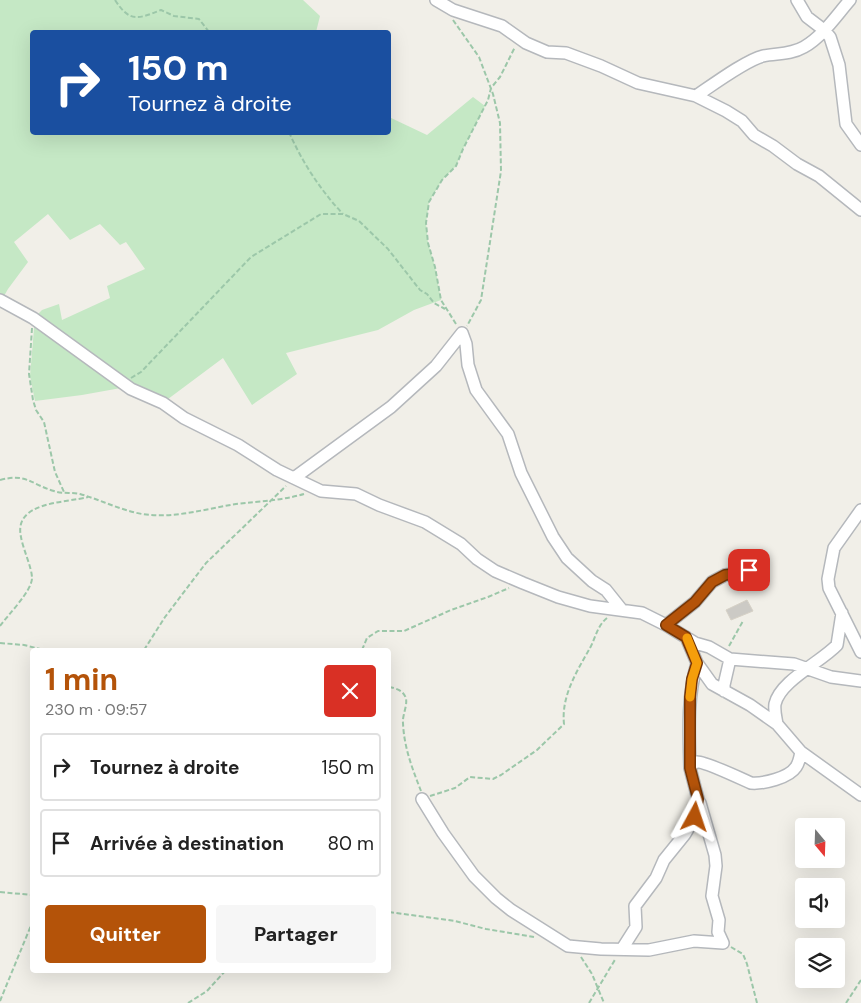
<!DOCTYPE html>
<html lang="fr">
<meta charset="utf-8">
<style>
:root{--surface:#fff;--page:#f6f6f6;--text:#222;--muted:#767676;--line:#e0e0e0;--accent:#b45309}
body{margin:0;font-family:"DM Sans",sans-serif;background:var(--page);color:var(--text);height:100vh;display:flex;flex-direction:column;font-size:19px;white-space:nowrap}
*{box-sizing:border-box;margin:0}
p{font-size:16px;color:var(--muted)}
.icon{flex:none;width:28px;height:28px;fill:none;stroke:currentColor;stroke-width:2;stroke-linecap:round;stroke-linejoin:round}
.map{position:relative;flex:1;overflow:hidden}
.sheet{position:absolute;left:30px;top:648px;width:361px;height:325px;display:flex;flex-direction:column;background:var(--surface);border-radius:5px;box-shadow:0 5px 20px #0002}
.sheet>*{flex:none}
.top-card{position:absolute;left:30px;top:30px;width:361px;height:105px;border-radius:5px;box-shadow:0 5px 20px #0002;background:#1a4fa0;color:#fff;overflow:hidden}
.needle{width:32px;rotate:161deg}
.fabs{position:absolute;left:795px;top:818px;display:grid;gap:10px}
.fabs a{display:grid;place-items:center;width:50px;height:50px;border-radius:5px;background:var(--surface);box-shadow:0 5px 20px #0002;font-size:25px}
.pin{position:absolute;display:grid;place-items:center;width:42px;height:42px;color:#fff;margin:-21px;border-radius:10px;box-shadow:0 2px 8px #0006}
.me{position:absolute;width:55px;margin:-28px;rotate:5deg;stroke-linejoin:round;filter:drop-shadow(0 0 4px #0008)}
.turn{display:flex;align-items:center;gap:18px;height:105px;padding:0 15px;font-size:22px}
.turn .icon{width:65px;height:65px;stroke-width:2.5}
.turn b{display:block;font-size:35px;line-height:42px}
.round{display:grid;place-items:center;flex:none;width:52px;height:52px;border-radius:5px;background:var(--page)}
.head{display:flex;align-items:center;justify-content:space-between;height:85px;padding:0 15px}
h1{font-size:30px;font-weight:700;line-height:38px;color:var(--accent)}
.primary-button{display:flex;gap:10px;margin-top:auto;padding:10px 15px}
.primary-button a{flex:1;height:58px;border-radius:5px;background:var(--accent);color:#fff;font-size:20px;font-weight:700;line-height:58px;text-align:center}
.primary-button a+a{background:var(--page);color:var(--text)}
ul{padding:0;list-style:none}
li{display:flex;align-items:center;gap:15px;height:68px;margin:0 10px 8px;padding:0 5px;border:2px solid var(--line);border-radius:5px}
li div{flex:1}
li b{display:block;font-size:19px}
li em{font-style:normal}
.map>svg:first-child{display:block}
.green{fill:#c5e8c5}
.building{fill:#cccac5;stroke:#d6d1c6}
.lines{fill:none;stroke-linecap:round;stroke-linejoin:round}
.minor-casing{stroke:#b5b8bc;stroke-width:14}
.path{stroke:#9cc7a9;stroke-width:2;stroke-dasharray:5 2.5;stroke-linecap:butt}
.minor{stroke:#fff;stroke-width:11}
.route-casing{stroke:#753606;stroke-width:12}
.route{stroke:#b45309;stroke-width:9}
.slow{stroke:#f59e0b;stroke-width:9}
</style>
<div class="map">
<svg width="861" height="1003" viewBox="0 0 861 1003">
<rect width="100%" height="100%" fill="#f1efe8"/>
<path class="green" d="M0,0H303L320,16L316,32H32V132H389V117L427,135L473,97L485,106L463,149L456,166L442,180L429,202L426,223L428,243L435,267L441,300L414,310L378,330L286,353L297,374L252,405L223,358L164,402L132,386L82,395L35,401L30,376L35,317L42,310L59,304L62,320L110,298L107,286L145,269L126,242L120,245L100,224L70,240L48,214L14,242L28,262L8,289L0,303Z"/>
<path class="building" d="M747,600L753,611L731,620L726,610Z"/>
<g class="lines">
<defs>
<path id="minor" d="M436,0L453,10L502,26L526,43L547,52L566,53L601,66L638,83L696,96L726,111L742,121L754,135L773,146L797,164L819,176L861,210
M797,0L807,17L824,30L830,37L839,65L846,124L861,145
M696,96C711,86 746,60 763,56C777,53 790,55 804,47C823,36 836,16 850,0
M0,300L33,318L131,389L163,403L184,418L238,445L277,470L321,491L356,494L379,505L425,522L461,544L477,559L495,571L523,583L558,597L590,606L642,613L666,625L695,643L709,647L730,659L794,664L831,677L861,681
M462,333L466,344L468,365L476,390L508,434L521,473L553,537L567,558L592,581L606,590L622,610
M294,478L391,407L436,366L462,333
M861,510L834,548L828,579L829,588L861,652
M666,625L695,602L712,582L725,575L741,573L757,564
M686,637L697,663L712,684L750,705L777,724L801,752L861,795
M724,691V685L730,659
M777,724C776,718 774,711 775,704C780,681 821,662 837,645L842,613
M690,768C689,733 687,697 697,663
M422,799L443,833L474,876L496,898L511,910L568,946L601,949L649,950L694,941L723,943
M700,803L715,855L716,866L712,896L719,920L718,932L723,943
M622,949L636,927L635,906L656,878L664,860L685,834L695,817L698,799L690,768C692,765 693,763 697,762C704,761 742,779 751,783C763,784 789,778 796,767C799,763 800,757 801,752"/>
</defs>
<use href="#minor" class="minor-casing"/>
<path class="path" d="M115,0C130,23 138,19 161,10L174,16L199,19L209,32
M453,20L479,57L493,94L500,123L501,171L481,300L467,326
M289,132C302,162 321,191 343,214
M456,324L441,300L435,267L428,243L426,223L429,202L442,180L456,166L463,149L488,100L491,88L500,77L515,47
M32,328L29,374L33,400L36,410L44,422L55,472L64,492
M131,378L141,372L251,257L321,214H343L359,221L388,249L420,290L427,294L434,303L445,309
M0,480C27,473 30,484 54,491C62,494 72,492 80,494C101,500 120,510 142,514C173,519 205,509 236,504C261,501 279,501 304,494
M0,626C7,616 32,591 32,578C32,568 23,549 21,537C13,501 66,503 88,497
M0,643L24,645L44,650
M729,646L743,621
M144,650L165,617L206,563L286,486
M362,650L367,638L378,631H404L451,610L488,597L509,588
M389,687C395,688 402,690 405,696C409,703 402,715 403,723C404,747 412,768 421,791
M430,796L455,788L470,777L493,779L501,775L537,750L564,724C561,696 577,671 590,648C596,637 597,626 607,618
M0,892L32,895
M389,912L455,921L486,929L534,937
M731,947L743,954L747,964L757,1003
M581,957L592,974L604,1003
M0,1001L32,923
M188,1003L207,991L226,970
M589,1003L616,958
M846,1003L861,980"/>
<use href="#minor" class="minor"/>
</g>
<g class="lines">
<defs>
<path id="route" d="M695,817L698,799L690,768V697L692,679L697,663L686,637L666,625L695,602L712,582L725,575L741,573L749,570"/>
</defs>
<use href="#route" class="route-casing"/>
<use href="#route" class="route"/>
<path class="slow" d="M687,638L697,663L692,679L690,697"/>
</g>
</svg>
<div class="fabs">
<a><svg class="needle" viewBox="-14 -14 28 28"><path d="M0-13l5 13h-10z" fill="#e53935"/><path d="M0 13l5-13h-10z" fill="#767676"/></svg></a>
<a><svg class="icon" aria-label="sound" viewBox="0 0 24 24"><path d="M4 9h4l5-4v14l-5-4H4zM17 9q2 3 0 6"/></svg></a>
<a><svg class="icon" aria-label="layers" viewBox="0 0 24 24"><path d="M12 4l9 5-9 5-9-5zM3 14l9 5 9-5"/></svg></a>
</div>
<div class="pin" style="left:749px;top:570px;background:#d93025"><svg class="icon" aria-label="arrive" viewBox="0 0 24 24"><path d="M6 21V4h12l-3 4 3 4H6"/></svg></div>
<svg class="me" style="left:695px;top:817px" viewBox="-20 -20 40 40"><path d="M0-17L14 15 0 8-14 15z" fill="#b45309" stroke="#fff" stroke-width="4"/></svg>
<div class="top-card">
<div class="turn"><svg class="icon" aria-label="right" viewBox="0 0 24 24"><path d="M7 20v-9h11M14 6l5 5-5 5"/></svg><div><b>150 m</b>Tournez à droite</div></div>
</div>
<section class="sheet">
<div class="head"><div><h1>1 min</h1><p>230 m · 09:57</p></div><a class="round" style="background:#d93025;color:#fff"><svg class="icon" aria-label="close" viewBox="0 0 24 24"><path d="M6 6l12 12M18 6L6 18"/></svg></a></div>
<ul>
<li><svg class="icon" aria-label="right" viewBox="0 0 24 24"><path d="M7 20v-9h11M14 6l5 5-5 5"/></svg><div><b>Tournez à droite</b></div><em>150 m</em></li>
<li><svg class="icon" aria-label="arrive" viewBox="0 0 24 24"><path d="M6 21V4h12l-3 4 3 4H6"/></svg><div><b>Arrivée à destination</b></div><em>80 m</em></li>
</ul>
<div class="primary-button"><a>Quitter</a><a>Partager</a></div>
</section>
</div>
